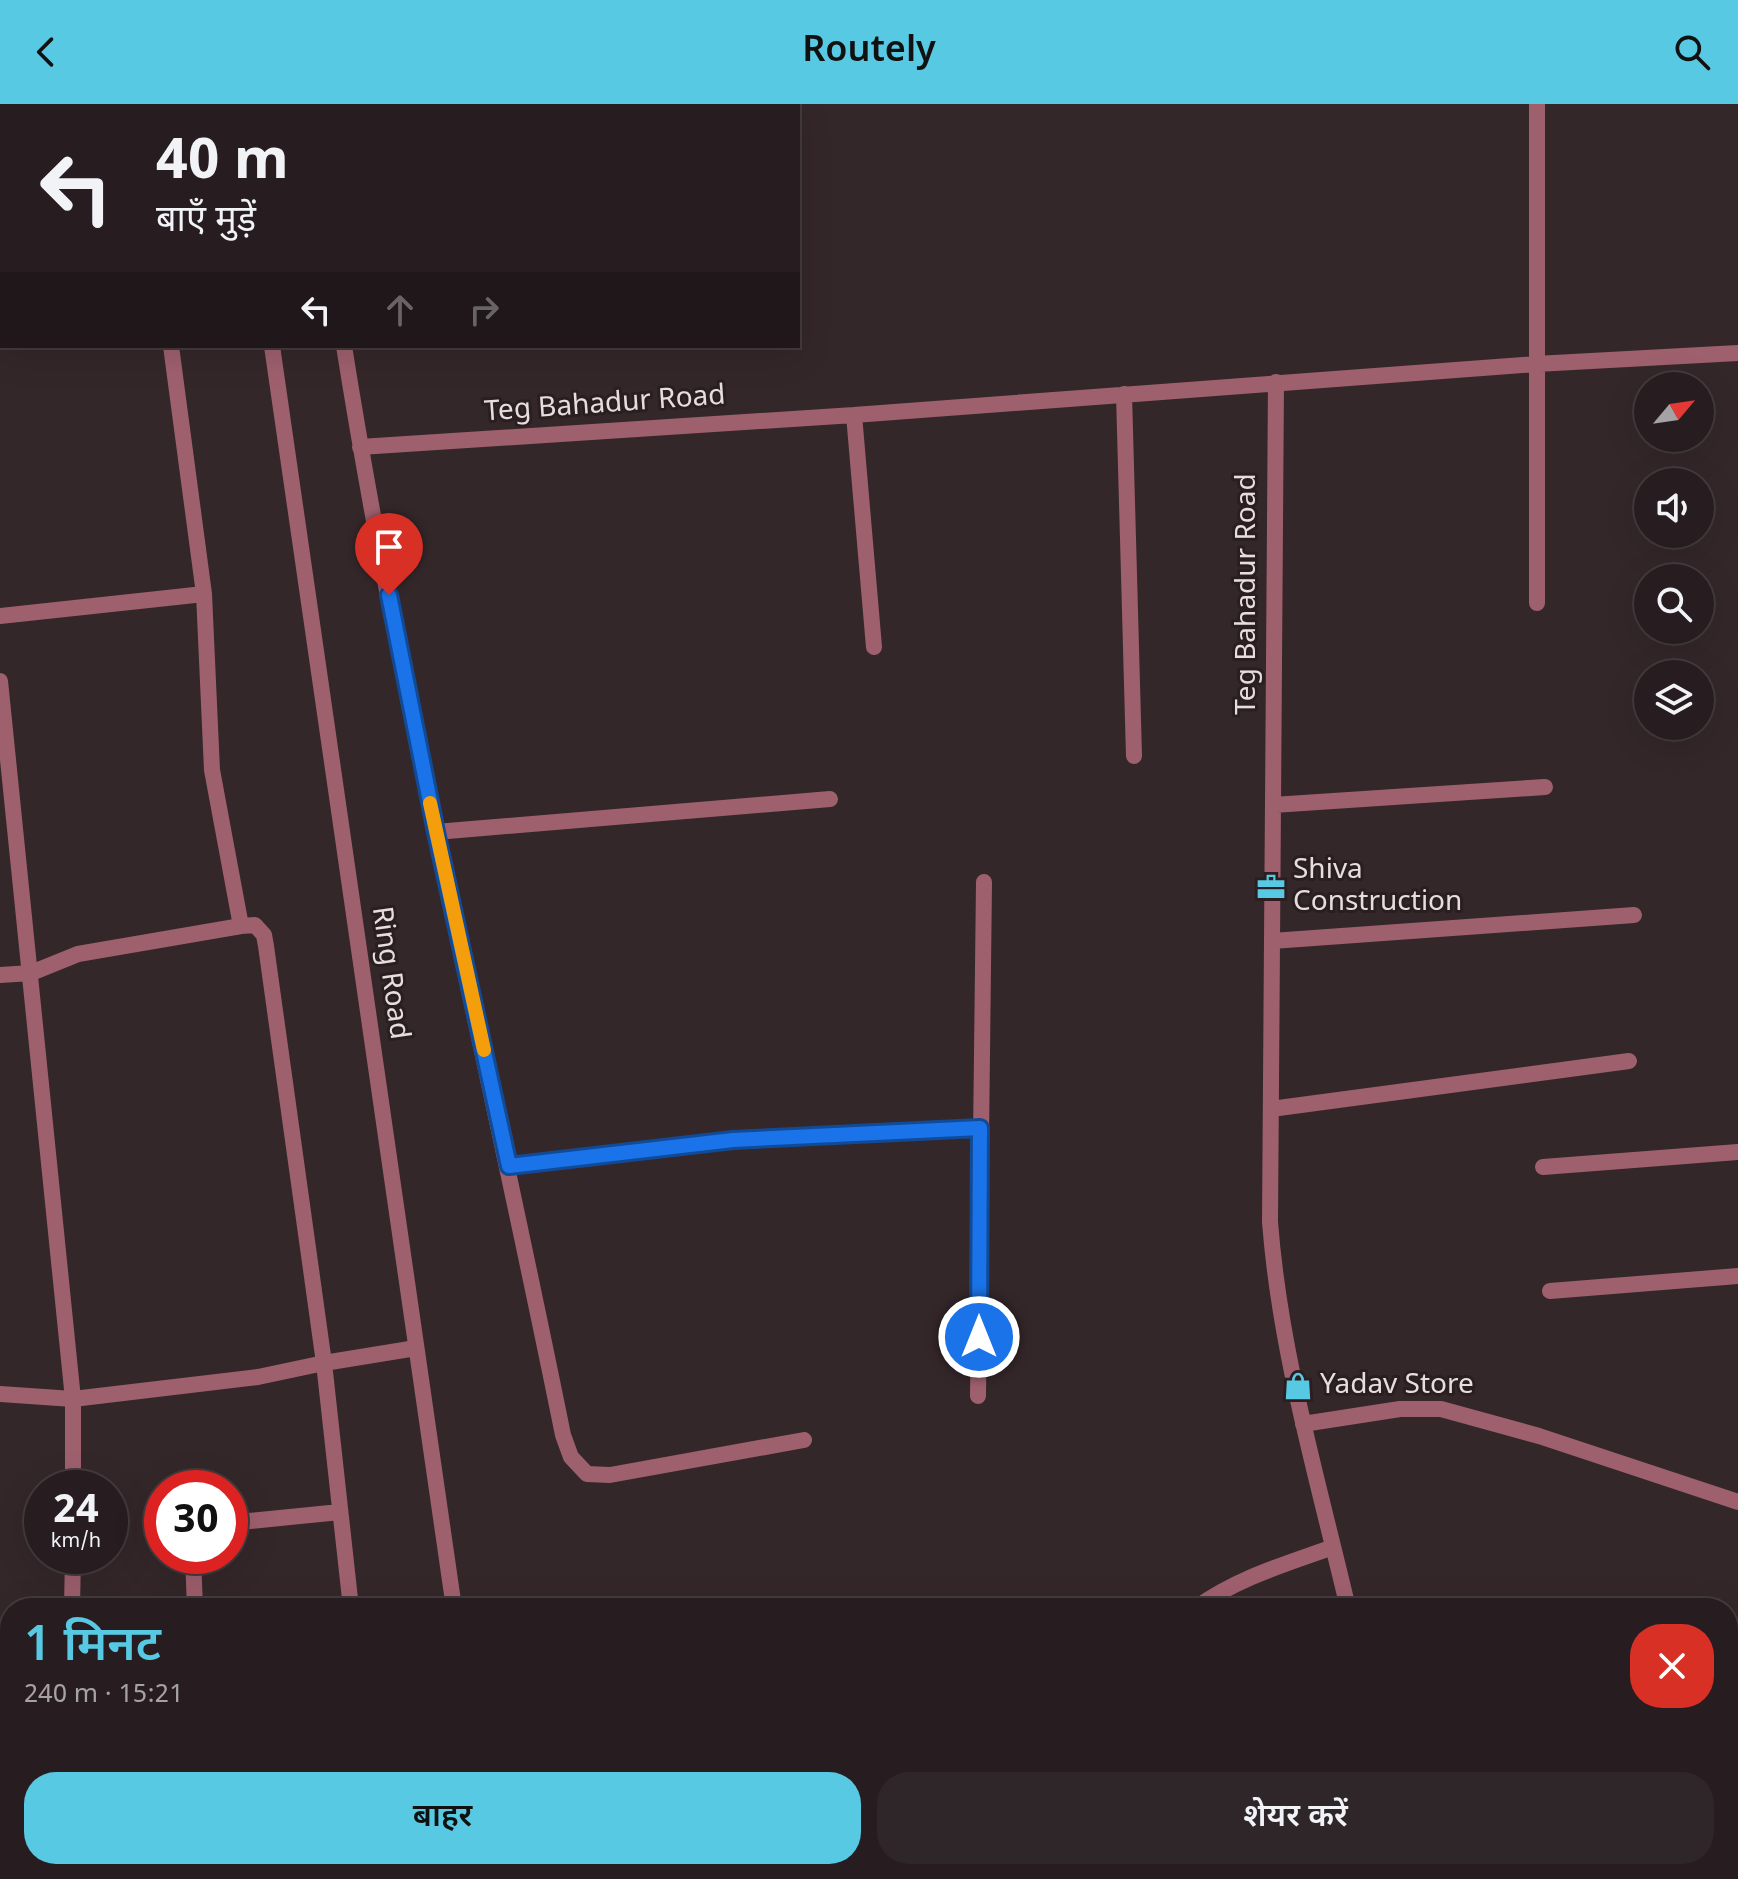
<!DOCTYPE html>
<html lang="hi">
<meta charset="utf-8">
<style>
:root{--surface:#271d20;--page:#2f2629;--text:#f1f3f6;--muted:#a4a2a5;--line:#433b3e;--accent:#58c9e3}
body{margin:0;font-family:Georgia,"Noto Sans Devanagari",serif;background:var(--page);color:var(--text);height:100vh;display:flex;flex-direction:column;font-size:30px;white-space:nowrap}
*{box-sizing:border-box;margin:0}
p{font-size:26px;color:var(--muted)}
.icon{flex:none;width:44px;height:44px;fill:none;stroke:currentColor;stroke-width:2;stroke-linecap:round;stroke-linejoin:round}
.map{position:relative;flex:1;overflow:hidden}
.side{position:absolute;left:0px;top:1494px;width:1738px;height:282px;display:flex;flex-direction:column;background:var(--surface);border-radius:32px 32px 0 0;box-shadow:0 8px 32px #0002,0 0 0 2px var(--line)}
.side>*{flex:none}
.top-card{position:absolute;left:0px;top:0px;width:800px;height:244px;box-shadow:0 8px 32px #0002,0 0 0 2px var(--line);background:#271d20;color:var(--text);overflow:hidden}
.needle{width:52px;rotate:61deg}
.tools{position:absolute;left:1634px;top:268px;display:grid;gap:16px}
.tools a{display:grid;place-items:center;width:80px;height:80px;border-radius:50%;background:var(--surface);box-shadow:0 8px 32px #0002,0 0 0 2px var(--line);font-size:40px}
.speed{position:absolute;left:24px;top:1366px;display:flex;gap:16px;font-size:40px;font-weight:700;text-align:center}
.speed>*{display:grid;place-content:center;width:104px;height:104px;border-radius:50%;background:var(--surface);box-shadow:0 8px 32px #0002,0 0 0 2px var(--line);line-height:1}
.speed small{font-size:20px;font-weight:400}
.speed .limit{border:12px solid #d22;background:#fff;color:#111}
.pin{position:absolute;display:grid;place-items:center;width:68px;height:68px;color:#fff;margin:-82px -34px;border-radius:50% 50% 50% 0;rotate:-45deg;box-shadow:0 0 8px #0007}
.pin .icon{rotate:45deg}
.me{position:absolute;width:88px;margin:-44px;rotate:0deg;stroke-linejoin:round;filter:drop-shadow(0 0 6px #0008)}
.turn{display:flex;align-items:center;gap:28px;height:168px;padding:0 24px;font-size:36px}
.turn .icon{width:104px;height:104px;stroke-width:2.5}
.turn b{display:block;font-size:56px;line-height:68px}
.lanes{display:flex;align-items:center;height:76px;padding:0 24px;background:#0003;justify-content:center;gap:40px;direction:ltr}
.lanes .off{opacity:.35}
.round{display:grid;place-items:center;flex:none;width:84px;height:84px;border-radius:32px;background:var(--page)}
.summary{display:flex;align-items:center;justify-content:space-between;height:136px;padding:0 24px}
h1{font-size:48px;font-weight:600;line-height:60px;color:var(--accent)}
.button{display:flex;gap:16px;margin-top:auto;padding:16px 24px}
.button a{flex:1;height:92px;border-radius:32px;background:var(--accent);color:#111;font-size:32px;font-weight:600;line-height:92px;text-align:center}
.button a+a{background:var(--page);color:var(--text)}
header{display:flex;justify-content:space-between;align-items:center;height:104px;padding:0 24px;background:var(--accent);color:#111;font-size:36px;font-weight:600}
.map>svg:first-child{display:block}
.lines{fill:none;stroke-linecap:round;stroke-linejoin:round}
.minor{stroke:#9f606e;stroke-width:16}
.tertiary{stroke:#9f606e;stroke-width:16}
.route-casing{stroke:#114b97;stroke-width:20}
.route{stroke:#1a73e8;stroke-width:14}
.slow{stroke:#f59e0b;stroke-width:14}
.labels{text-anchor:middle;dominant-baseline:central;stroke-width:6;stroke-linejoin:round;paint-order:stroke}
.street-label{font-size:28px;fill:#e6dddf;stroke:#2a1e20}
.poi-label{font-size:28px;fill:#e6dddf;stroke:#2a1e20;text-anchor:start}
</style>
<header><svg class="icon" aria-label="back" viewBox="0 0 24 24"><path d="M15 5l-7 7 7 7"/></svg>Routely<svg class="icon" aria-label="search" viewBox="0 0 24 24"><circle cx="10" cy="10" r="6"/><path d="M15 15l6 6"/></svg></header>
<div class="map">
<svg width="1738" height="1775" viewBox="0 0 1738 1775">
<rect width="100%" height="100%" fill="#34272a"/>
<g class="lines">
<path class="minor" d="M139,0L140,2
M305,0V2
M171,242L204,490
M344,242C402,607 490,968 563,1331L571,1353L587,1370L610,1371L804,1336
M1276,278L1270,1118C1280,1249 1318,1376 1348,1504
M1124,290L1134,652
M854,311L874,543
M360,343L854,311L1536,260L1738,249
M1537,499V0
M0,512L204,490L212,666L241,822L255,821L264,831L266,842L324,1259L258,1273L73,1295L0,1290
M0,577L73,1295V1384
M1273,701L1545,683
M436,728L830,695
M1272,837L1634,811
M0,871L31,869L78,850L241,822
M1271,1005L1629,957
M509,1062L733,1036L980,1024
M1543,1063L1738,1048
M1550,1187L1738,1172
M978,1292L984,778
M1303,1320L1400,1305H1441L1539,1332L1738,1398
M230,1419L340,1408
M193,1452L195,1504
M72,1504L73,1452
M351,1504L324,1259L416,1244
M1196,1504C1237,1474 1286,1460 1333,1443
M1728,1560L1738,1561
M0,1674H10
M75,1766L76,1775
M386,1766L388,1775
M1264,1775L1267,1766"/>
<path class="tertiary" d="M237,0V2
M272,242L454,1504
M481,1766L482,1775"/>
</g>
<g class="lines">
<defs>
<path id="route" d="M389,491L436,728L509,1062L733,1036L980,1024L979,1233"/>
</defs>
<use href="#route" class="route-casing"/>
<use href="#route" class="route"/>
<path class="slow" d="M430,699L484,946"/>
</g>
<defs>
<symbol id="office-bare" viewBox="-9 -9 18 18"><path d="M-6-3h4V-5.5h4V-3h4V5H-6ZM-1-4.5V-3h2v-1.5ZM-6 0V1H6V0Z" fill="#58c9e3" stroke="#2a1e20" stroke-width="2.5" paint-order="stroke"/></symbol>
<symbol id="shop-bare" viewBox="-9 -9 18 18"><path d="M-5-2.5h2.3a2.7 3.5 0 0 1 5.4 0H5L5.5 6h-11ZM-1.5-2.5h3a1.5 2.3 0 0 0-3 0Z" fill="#58c9e3" stroke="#2a1e20" stroke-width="2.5" paint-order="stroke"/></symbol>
</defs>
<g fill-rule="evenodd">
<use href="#office-bare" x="1251" y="763" width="40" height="40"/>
<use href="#shop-bare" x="1278" y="1262" width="40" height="40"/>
</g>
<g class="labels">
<g class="street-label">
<text transform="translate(605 301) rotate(-4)">Teg Bahadur Road</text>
<text transform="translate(1248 490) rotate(-90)">Teg Bahadur Road</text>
<text transform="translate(389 869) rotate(82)">Ring Road</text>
</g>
<g class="poi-label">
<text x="1293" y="767">Shiva<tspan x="1293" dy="32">Construction</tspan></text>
<text x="1320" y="1282">Yadav Store</text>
</g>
</g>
</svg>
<div class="tools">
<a><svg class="needle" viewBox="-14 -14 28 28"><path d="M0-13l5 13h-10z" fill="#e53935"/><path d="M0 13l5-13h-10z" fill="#a4a2a5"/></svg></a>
<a><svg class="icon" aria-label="sound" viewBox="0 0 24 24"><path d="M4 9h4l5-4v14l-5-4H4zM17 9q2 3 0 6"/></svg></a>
<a><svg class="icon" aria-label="search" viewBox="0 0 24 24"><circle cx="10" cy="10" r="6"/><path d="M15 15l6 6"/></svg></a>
<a><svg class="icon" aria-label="layers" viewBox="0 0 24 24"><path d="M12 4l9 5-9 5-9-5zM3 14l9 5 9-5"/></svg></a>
</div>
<div class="speed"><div>24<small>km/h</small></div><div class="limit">30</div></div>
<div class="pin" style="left:389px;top:491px;background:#d93025"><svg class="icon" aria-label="arrive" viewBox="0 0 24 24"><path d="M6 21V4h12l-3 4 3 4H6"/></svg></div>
<svg class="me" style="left:979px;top:1233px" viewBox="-20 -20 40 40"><circle r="17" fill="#1a73e8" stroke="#fff" stroke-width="3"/><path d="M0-11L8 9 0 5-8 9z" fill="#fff"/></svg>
<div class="top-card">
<div class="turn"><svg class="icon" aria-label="left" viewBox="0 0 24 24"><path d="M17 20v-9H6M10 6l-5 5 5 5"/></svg><div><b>40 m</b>बाएँ मुड़ें</div></div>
<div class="lanes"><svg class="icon" aria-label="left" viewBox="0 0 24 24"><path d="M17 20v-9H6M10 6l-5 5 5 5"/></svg><svg class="icon off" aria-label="ahead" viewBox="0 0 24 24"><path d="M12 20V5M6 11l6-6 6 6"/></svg><svg class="icon off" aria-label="right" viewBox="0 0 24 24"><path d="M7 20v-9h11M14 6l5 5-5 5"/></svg></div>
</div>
<section class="side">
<div class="summary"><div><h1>1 मिनट</h1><p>240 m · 15:21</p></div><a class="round" style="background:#d93025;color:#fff"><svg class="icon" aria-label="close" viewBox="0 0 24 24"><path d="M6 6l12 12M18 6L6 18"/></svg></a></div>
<div class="button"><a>बाहर</a><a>शेयर करें</a></div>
</section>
</div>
